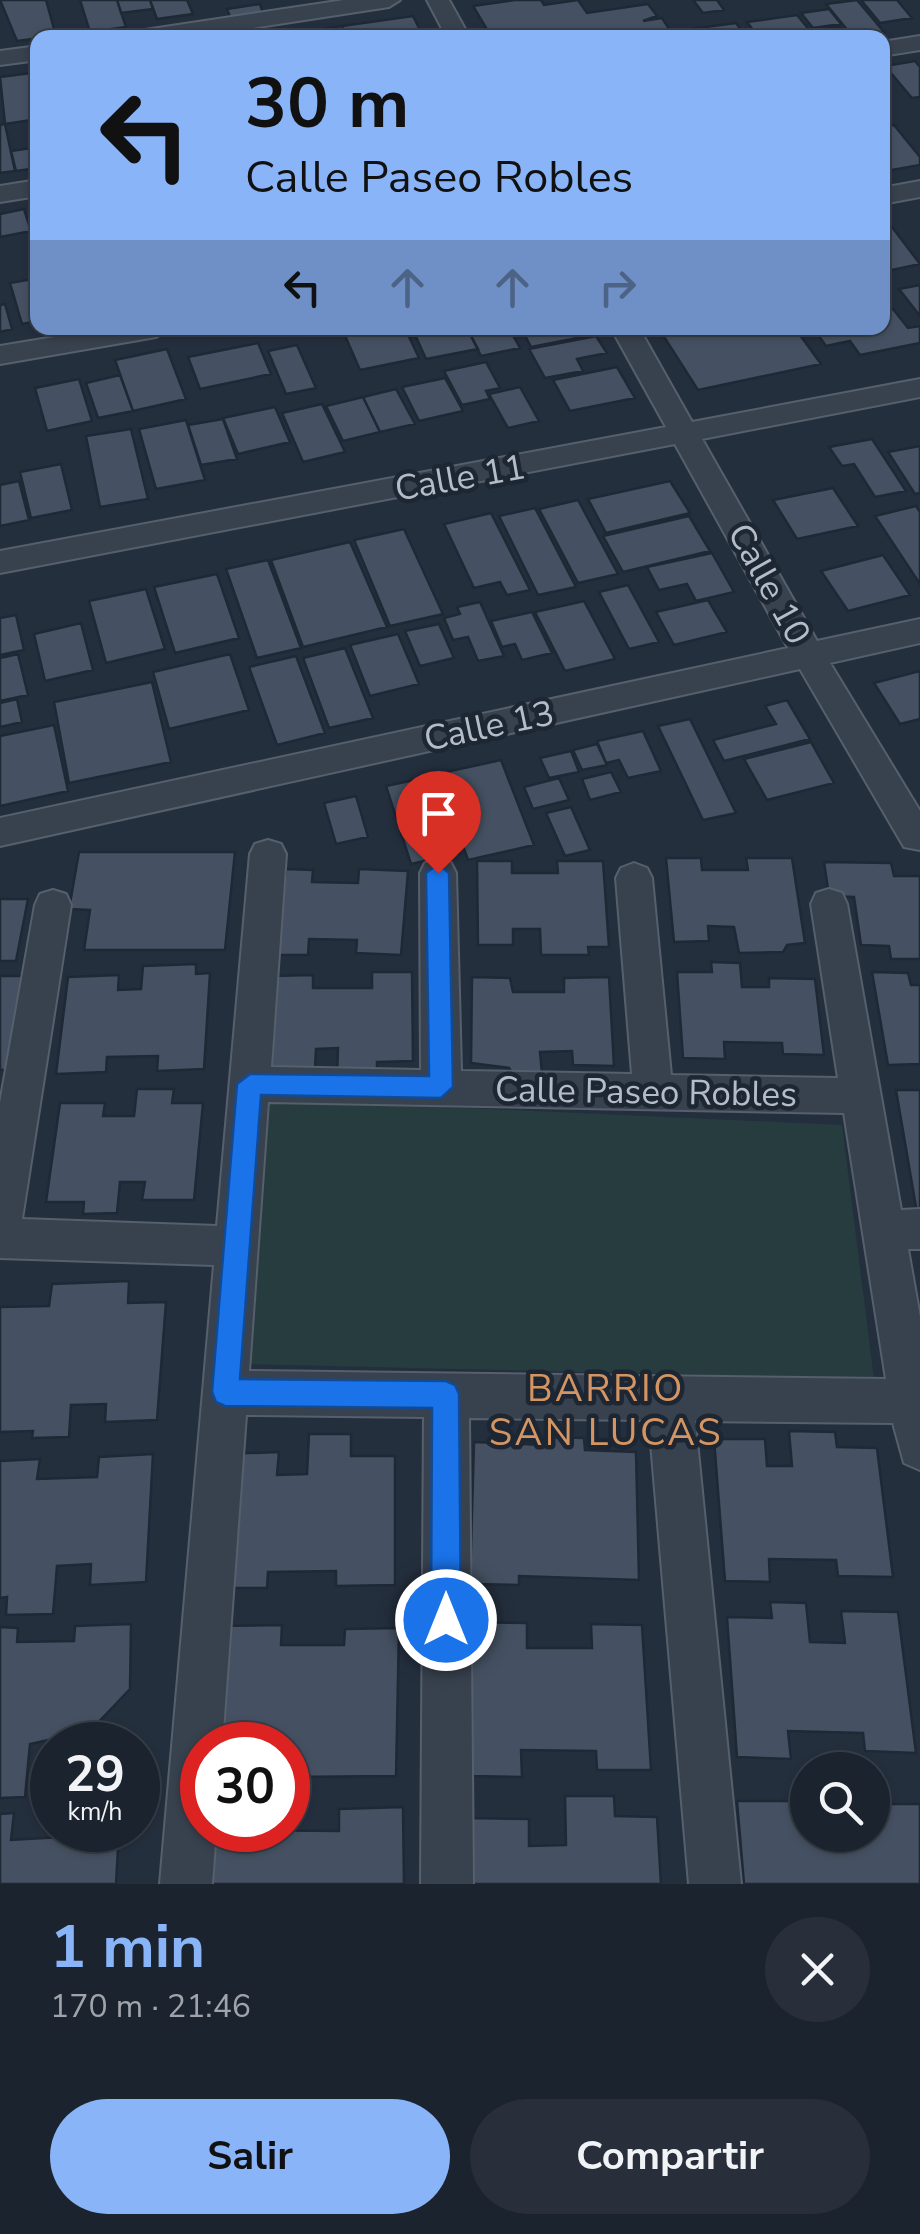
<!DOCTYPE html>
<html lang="es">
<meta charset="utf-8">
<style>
:root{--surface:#1b232e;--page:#282f3a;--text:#f1f3f6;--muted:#a0a4aa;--line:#39404a;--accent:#8ab4f8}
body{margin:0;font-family:"Nunito Sans",sans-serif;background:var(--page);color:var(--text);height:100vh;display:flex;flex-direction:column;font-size:38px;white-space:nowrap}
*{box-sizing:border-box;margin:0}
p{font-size:32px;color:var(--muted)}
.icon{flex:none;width:55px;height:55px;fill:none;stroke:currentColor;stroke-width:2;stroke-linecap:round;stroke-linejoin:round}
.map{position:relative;height:1884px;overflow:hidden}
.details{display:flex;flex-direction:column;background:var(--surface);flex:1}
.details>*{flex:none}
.top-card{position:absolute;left:30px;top:30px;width:860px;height:305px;border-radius:20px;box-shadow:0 2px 8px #0004,0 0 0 2px var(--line);background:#8ab4f8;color:#111;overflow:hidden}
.buttons{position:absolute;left:790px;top:1752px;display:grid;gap:20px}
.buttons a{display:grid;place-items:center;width:100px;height:100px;border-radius:50%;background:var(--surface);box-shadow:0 2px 8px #0004,0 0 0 2px var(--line);font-size:50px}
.speed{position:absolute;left:30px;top:1722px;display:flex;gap:20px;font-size:50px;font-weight:700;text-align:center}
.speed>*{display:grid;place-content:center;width:130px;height:130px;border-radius:50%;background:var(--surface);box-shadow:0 2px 8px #0004,0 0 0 2px var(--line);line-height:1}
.speed small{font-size:25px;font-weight:400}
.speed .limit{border:15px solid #d22;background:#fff;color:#111}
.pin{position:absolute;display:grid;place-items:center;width:85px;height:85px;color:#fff;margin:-102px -42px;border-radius:50% 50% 50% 0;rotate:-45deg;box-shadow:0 0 10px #0007}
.pin .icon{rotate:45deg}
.me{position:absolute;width:110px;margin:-55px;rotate:0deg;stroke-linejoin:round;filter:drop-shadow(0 0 8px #0008)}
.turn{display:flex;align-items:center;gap:35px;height:210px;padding:0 50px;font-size:45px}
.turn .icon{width:130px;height:130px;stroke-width:2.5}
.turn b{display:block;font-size:70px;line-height:85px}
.lanes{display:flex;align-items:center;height:95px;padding:0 50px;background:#0003;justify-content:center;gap:50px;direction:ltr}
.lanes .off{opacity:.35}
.round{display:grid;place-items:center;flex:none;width:105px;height:105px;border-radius:52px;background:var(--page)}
.overview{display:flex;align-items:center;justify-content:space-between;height:170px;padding:0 50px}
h1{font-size:60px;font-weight:700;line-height:75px;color:var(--accent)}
.primary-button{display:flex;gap:20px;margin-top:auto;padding:20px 50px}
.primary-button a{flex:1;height:115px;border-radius:60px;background:var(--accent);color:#111;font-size:40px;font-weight:700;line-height:115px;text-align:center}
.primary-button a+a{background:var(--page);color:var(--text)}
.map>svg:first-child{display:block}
.green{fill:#263c3f}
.building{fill:#455162;stroke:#1f2835;stroke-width:2.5}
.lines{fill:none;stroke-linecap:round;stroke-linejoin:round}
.minor-casing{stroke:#565f6c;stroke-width:4}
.minor{fill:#38414e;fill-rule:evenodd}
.route{fill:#1a73e8;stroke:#114b97;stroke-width:2.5}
.labels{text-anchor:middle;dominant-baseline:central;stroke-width:9;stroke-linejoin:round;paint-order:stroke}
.street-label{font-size:35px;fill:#b4bcc9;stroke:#1d2633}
.neighbourhood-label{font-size:38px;letter-spacing:2.5px;fill:#d59563;stroke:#1d2633}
</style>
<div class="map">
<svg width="920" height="1884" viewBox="0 0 920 1884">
<rect width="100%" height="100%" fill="#242f3e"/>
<path class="green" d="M270,1099L842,1125L874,1379L248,1364Z"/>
<path class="building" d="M0,0H46L56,36L17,41Z
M80,0H117L126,27L90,32Z
M117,0H150L153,9L121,13Z
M150,0H187L193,14L157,19Z
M515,0H541L544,5L578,0L587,13L648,4L657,16L643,21L662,18L675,38H492L473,6Z
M693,0H717L724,10L703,13Z
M857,0L884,32L853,37L826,4Z
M861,0H897L912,18L880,23Z
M260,4L263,13L230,17L227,9Z
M829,9L841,24L813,28L801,13Z
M797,15L816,38H759L747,22Z
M413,16L424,38H348L342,26Z
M736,23L747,38H688L683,30Z
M342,26L348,38H312L309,31Z
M839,27L848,38H822L817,30Z
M915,61L920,67V97L912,98L885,66Z
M31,73L38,119L5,124L0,77Z
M5,124L15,171L0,173V125Z
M894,125L920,157V165L892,170L882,158V127Z
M38,147V168L16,171L11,151Z
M24,209L31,231L0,237V214Z
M882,219H886L920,264L892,270L882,258Z
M38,278V321L22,324L10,283Z
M920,285V316L899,289Z
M5,304L12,329L0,332V305Z
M893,309L908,328L920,326V343L860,355L850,341L826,346L813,328H882V311Z
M362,328H405L419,358L360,370L343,331Z
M412,328H467L478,349L426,359Z
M467,328H509L520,348L481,356Z
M521,328H588L593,335L531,347Z
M795,328L821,364L698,390L659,329Z
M596,336L607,353L577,359L583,371L545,378L529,349Z
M258,343L271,374L200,389L188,357Z
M297,345L316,388L286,394L268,351Z
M167,349L186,399L133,411L115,360Z
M486,362L500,388L486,391L490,399L462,405L444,371Z
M617,367L635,398L570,411L553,380Z
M120,375L133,411L98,418L86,383Z
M445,378L463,411L419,421L402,387Z
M79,379L92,421L47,431L35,388Z
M520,387L539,421L508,428L489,394Z
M396,389L415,424L380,432L363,397Z
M363,397L380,432L343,441L326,406Z
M322,404L345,452L303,462L282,413Z
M275,407L290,442L238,454L223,418Z
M223,419L237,459L201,465L188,425Z
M186,420L205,480L156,489L139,429Z
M131,429L148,499L100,507L86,436Z
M872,439L906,491L875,497L854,464L842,466L829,447Z
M920,446V493L915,494L888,452Z
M61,464L72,510L31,518L20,472Z
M19,481L29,520L0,526V485Z
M670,481L690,513L606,533L588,499Z
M833,488L858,526L797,539L773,500Z
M578,500L618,574L578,583L539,509Z
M916,506L920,512V584L875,516Z
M535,508L576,587L538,595L499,516Z
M491,513L530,590L507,595L500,582L474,588L444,524Z
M689,516L710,551L623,572L603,536Z
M404,529L443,614L390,626L354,540Z
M350,542L387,627L303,647L271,560Z
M712,553L734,592L696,601L687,584L659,590L647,567Z
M883,555L910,595L848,611L821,571Z
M268,560L301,648L257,658L226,569Z
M217,574L239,638L175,653L154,587Z
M628,585L659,642L629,649L599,592Z
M146,589L165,649L106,663L89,601Z
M708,600L727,632L674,645L656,612Z
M584,601L615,659L565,671L535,612Z
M480,602L504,656L478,661L468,637L453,640L444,618L460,614L457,607Z
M532,612L552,653L522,660L515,644L502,647L491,621Z
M16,615L24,650L0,655V618Z
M81,623L93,670L45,681L34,634Z
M439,624L454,658L420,666L405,631Z
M398,634L419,684L370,696L350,645Z
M345,648L373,718L329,728L303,658Z
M18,654L28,695L0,701V658Z
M230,654L249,710L169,729L153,672Z
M296,656L325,733L277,745L249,667Z
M920,671V719L900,724L874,683Z
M152,682L171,762L69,783L54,702Z
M17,699L22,722L0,727V703Z
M787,700L810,739L724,761L713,740L776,724L765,706Z
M690,719L736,813L703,820L658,726Z
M54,725L68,791L0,806V736Z
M643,731L661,771L628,778L619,760L606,763L597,741Z
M811,742L834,783L767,800L744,759Z
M597,744L607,765L582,770L573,750Z
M571,751L579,772L549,778L540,758Z
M501,760L534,845L468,860L437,774Z
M611,772L621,792L590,800L582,779Z
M433,776L460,853L411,864L386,786Z
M559,778L569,800L533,809L524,787Z
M356,796L368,837L336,844L324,803Z
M571,807L590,850L565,856L546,813Z
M79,852H235L225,950H84L90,910L69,909Z
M666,858H701L702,870H748L746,858H792L805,943L787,945L783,952L739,953L734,927L708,926L709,941L674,942Z
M477,861H512V873H558L557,861H603L609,947H588L589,955H541L540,929H513V945H478Z
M824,862L891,863L894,876H920V959H891L889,946L861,945L854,897L829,896Z
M286,869L313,870L312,882L358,883L359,869L408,871L401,955L356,953L357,940L309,939L308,955H275Z
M0,899H28L16,961H0Z
M711,962L740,963L742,987H769V978L815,979L824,1055L783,1054L782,1043L724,1042L725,1059L683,1058L677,972H712Z
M196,964V974L210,973L204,1069L157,1071L158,1056L107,1057L106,1072L56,1074L68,977L119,975L118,990L141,989L143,966Z
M372,972H412L413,1061L377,1062V1078L337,1079L338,1048L316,1049L315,1070L265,1071L270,976L313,975V988H372Z
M872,972L908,973L911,985H920V1064L888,1065Z
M0,976H23L6,1070H0Z
M472,977L510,978L513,992H564V978L609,977L614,1066L573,1065L572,1051L540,1052L543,1084H519L509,1068L471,1063Z
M137,1089H174L172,1103H203L194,1200H142L145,1182H120L117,1213L83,1214L84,1202H46L60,1103H105L103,1116H134Z
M896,1090H920V1213H917Z
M129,1281L128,1303L166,1302L157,1420L105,1422L106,1404L71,1405L69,1437L32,1438L33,1431L0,1432V1307L49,1306L52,1284Z
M789,1431L835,1432L837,1447L877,1448L893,1577L838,1576L836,1560L769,1559L770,1582L725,1581L714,1439H765L767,1466H792Z
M309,1434H351V1456H395V1585L336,1586V1571L268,1572L267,1588H215L223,1454L279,1452L277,1475L307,1474Z
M546,1437L584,1438L585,1450L636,1452L639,1580L519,1576V1585L470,1584L474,1442L547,1445Z
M153,1454L146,1582L90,1585L91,1564L57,1566L53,1614L6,1615L7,1597L0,1598V1461L40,1459L37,1479L97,1477L99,1457Z
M770,1602L806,1603L810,1642L845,1643L841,1611L898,1612L916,1753L865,1751L863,1733L788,1731L791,1759L737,1757L727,1617L772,1618Z
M468,1622L527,1623V1648H592L591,1624L642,1625L651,1770H597L596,1751L521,1750L522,1777L468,1776Z
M131,1624L130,1689L90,1731L30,1744L25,1797L0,1798V1627L18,1628L17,1642L74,1641L75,1626Z
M282,1625L281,1645H344L345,1629L399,1628L396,1776L288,1777V1745H207L216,1626Z
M565,1796H614L615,1816L657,1817L661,1884H470V1818L529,1819V1846L566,1845Z
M737,1801H799L801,1830H808V1835H872V1804H920V1884H744Z
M403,1807L404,1884H192L206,1830L339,1831V1809Z
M14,1813L11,1840L61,1837L62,1830H119L116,1884H0V1814Z"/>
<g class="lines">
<defs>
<path id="minor" d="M344,0H400L389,7L187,38H127L138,31Z
M427,0H449L470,38H447Z
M920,36V50L882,56V42Z
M38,46V60L0,65V51Z
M38,180V196L0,202V186Z
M920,181V197L882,204V188Z
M109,328H170L156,337L0,364V346Z
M611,328H639L692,422L920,379V397L702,439L817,641L920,619V643L830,663L920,811V850L904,847L800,669L0,846V818L788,648L675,444L0,573V551L666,427Z
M268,840L281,844L286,854L271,1067L421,1070L420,873L425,863L438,858L451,863L456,873L461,1071L632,1074L616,878L621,868L634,863L647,868L652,878L671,1075L838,1078L811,904L816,893L829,889L842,893L847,904L901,1210L920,1209V1249H908L920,1317V1470L904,1463L893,1423L695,1421L741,1884H689L649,1420L469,1418L473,1884H421L424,1417L246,1415L222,1745H202V1830H216L212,1884H160L214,1265L0,1258V1103L35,905L40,894L53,890L66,894L71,905L22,1219L217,1226L250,854L255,844ZM268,1102L844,1113L886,1379L249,1371Z"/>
</defs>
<use href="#minor" class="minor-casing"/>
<use href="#minor" class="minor"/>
</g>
<path class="route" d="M438,864L449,873L453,1087L441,1098L261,1095L240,1379L446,1381L455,1385L459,1394L461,1620L456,1631L446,1635L436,1631L431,1620L432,1408L225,1406L216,1402L212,1392L237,1084L250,1074L429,1076L426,873Z"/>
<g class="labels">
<g class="street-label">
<text transform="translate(460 478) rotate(-10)">Calle 11</text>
<text transform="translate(769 584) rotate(61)">Calle 10</text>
<text transform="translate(489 726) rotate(-12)">Calle 13</text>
<text transform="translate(646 1092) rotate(1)">Calle Paseo Robles</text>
</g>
<g class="neighbourhood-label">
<text x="606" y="1388">BARRIO<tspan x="606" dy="44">SAN LUCAS</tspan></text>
</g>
</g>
</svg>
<div class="buttons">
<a><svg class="icon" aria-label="search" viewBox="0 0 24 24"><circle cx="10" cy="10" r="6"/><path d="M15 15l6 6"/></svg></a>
</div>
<div class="speed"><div>29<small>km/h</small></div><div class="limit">30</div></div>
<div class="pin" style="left:438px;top:873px;background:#d93025"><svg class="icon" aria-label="arrive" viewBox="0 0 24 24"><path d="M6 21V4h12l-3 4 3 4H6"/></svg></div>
<svg class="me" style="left:446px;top:1620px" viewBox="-20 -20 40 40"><circle r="17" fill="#1a73e8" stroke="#fff" stroke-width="3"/><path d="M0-11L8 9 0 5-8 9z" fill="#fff"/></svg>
<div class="top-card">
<div class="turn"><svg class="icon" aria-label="left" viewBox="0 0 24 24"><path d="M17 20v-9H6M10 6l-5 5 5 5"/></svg><div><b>30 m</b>Calle Paseo Robles</div></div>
<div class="lanes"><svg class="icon" aria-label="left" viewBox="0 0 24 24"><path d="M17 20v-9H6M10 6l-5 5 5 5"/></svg><svg class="icon off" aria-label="ahead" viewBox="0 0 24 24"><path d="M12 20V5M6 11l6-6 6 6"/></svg><svg class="icon off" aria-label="ahead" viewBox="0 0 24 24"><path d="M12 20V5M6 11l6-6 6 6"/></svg><svg class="icon off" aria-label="right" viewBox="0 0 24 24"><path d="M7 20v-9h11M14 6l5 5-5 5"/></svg></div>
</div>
</div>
<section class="details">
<div class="overview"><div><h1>1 min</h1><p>170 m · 21:46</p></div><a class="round"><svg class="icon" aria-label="close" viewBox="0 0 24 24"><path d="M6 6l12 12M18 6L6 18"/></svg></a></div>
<div class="primary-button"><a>Salir</a><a>Compartir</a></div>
</section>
